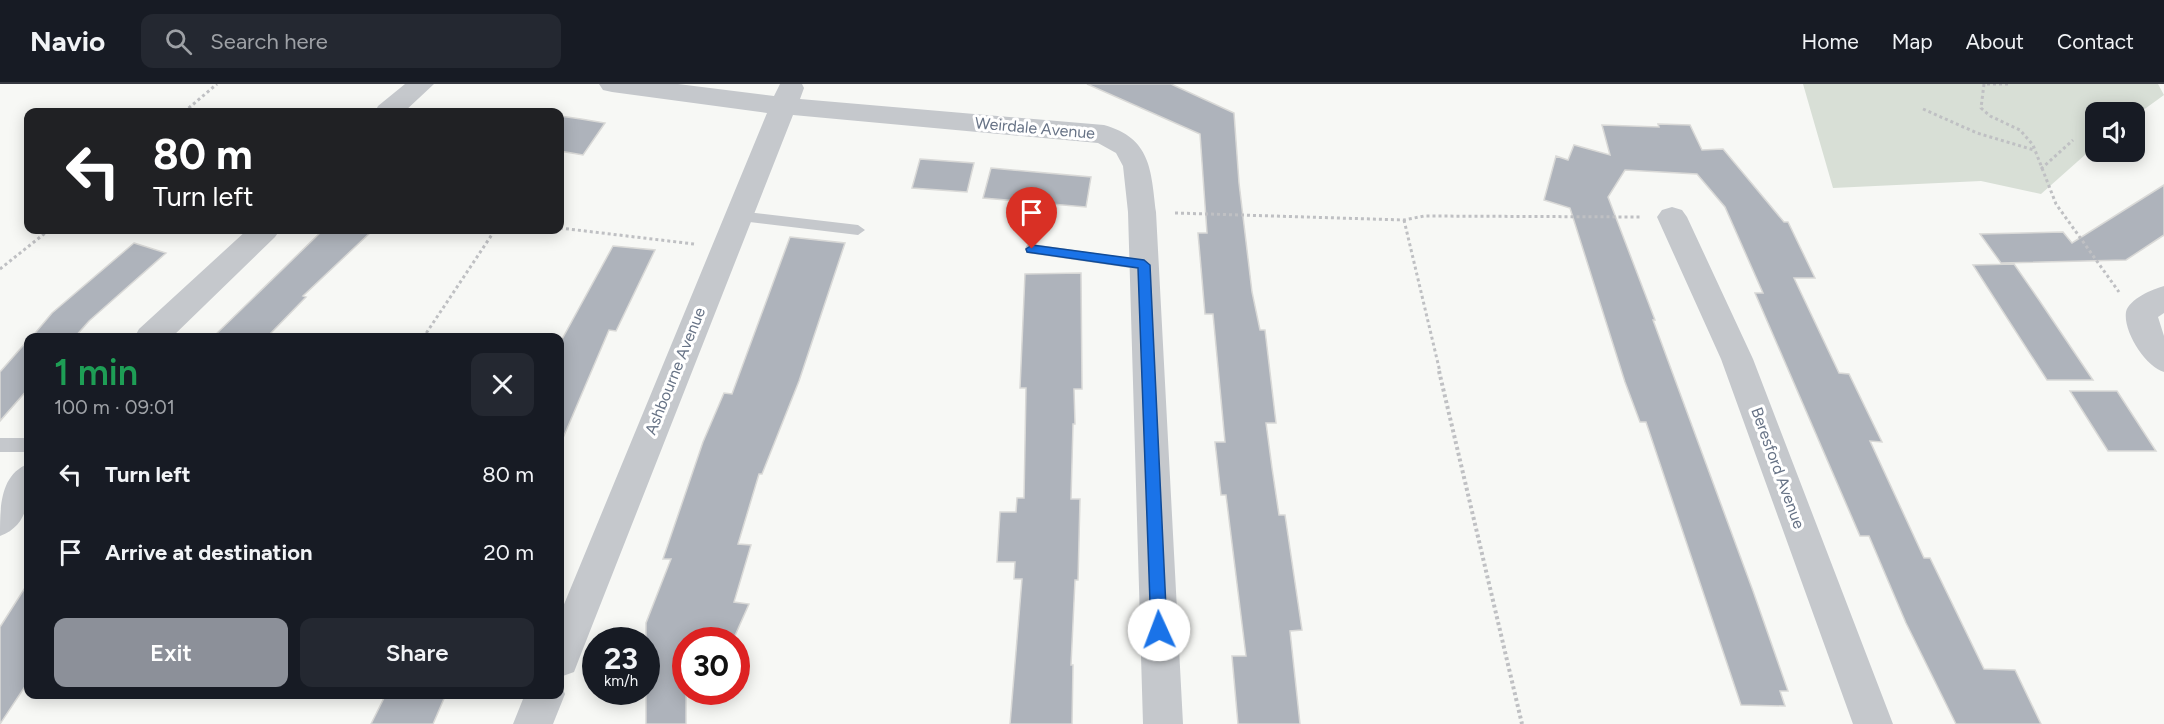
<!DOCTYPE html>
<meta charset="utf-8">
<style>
:root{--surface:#171b24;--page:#242831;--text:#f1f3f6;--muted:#9ea1a6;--line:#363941;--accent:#8c9099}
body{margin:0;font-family:Figtree,sans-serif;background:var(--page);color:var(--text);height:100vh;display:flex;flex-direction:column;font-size:22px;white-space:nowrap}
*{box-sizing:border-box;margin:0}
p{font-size:20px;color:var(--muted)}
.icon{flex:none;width:33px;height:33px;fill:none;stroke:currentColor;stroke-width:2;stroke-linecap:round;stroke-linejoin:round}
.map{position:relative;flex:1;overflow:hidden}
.panel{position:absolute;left:24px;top:249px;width:540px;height:366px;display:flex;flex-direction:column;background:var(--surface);border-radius:12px;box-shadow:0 3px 15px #0003}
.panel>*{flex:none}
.banner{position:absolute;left:24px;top:24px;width:540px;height:126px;border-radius:12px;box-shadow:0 3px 15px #0003;background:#202124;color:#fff;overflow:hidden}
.controls{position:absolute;left:2085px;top:18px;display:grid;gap:12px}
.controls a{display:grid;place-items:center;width:60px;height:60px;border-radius:12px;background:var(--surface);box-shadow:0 3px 15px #0003;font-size:30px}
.speed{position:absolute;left:582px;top:543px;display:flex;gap:12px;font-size:30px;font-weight:700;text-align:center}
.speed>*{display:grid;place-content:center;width:78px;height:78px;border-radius:50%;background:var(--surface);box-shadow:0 3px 15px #0003;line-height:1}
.speed small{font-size:15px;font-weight:400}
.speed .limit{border:9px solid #d22;background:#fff;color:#111}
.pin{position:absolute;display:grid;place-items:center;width:51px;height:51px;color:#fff;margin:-62px -26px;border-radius:50% 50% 50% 0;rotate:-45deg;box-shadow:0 0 6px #0007}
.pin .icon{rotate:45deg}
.me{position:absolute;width:66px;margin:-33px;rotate:358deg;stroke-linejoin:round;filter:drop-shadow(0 0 4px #0008)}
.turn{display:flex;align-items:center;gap:21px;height:126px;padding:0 30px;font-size:27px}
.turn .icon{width:78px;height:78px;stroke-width:2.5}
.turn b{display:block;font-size:42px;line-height:51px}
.round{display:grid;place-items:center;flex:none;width:63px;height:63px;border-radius:12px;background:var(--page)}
.headline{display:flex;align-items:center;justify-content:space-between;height:102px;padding:0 30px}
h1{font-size:36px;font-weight:600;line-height:45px;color:#1e9e55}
.action{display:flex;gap:12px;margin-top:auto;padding:12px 30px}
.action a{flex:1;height:69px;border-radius:12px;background:var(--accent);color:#fff;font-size:24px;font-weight:600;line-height:69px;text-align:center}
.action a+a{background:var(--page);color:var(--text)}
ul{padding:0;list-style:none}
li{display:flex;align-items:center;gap:18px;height:78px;padding:0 30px}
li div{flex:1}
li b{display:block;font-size:22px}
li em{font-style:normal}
header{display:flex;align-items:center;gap:36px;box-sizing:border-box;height:84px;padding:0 30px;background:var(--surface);border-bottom:2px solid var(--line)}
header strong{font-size:28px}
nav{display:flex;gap:33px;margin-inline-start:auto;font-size:21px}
.search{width:420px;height:54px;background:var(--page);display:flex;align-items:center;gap:15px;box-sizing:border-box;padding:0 21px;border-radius:12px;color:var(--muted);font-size:22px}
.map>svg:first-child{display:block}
.green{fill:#d8dfd6}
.building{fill:#aeb3bb;stroke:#d9d9d7;stroke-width:1.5}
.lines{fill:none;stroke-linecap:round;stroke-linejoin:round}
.path-far1{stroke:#bfc0c3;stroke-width:3;stroke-dasharray:3 3;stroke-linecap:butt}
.path{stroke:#bfc0c3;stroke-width:4;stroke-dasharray:3 3;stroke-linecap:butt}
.service{fill:#c5c8cc;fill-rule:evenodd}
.minor{fill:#c5c8cc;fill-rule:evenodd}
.route{fill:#1a73e8;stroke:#114b97;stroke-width:1.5}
.labels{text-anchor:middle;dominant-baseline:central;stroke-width:6;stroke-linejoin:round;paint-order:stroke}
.street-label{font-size:16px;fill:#677386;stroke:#fff}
</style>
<header>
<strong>Navio</strong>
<div class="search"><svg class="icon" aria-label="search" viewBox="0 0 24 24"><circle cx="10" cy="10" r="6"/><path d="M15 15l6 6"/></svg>Search here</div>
<nav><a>Home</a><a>Map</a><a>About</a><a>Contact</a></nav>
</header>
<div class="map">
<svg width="2164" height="640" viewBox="0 0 2164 640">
<rect width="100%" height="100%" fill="#f7f8f5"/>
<path class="green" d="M1803,0H2158L2164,11L2135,32L2134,28H2096L2095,62L2041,110L1981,97L1833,104Z"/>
<path class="building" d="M1087,0H1171L1234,29L1239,99L1252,208L1260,246H1265L1276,339H1266L1272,384L1279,431H1285L1302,546L1290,547L1300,640H1238L1232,572H1246L1226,411H1221L1215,358H1225L1213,230H1205L1198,149H1207L1200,50Z
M560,32L581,35L605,39L583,71L560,67Z
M1658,40L1690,41L1702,66L1723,65L1784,138H1788L1815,194H1794L1839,289L1849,290L1882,358L1870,357L1924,474H1930L1984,585L2015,586L2041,640H1956L1906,539L1869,452H1860L1755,209H1763L1725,123L1697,90L1625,86L1608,113L1655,236H1653L1753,507L1788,607H1780L1785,622L1741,621L1646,338H1640L1625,298L1570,124L1544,116L1556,72L1568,76L1574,61L1610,71L1602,41L1659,43Z
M920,75L974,79L967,108L912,104Z
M991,84L1091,93L1086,123L983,114Z
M2164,101V151L2126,176L2001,179L1980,150L2063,148L2072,159Z
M323,146H373L303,212L306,213L266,254H212Z
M790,153L845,159L799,297L762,390H759L738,460L751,461L734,518L749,520L733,556H686V640H646V539L671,475H663L703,358L724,309L732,310Z
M134,159L166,169L89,237L74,254H31L52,229Z
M613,162L655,166L616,247L609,246L560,361V259Z
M2014,180L2039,216L2093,296H2047L1973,181Z
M1081,189L1082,305H1074L1075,340H1073L1071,415H1080L1078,496H1075L1071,581H1073L1072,640H1010L1022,495H1014L1015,478H997L1000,428H1016L1017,414H1024L1026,304H1020L1025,190Z
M28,256V305L0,337V288Z
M2070,307H2117L2156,367H2108Z
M28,499V598L0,640V543Z
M386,610H446L433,640H371Z"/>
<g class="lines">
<path class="path-far1" d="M1984,0L1981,24L1990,32L2020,46L2033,61L2056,120L2119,208
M1987,0H2011
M1923,25L1977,49L2034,66
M184,28L217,0
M2041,85L2073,56
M1175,129L1404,136L1424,132L1641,133
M1404,136L1440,288
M560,144L694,160
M0,185L49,146
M423,254L495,146"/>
<path class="path" d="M1439,287L1522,640"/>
<path class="service" d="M738,127L858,141L865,146L858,151L733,136L731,132Z
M1032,160L1144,176L1149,177L1152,181L1149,185L1144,186L1027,169L1025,165L1027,161Z
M0,354H28V368H0Z"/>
<path class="minor" d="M405,0H434L404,28H375L378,22Z
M599,0H678L774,12L780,0H802L804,4L800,15L1104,41C1151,54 1151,86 1156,128L1183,640H1143L1128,128L1123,82L1116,69L1098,59L793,31L579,575L574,588L560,593V530L767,29L612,8L603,6Z
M1672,123L1682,126L1687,133L1753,275L1893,640H1853L1721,275L1657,133L1662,126Z
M247,146H280L275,153L171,254H134L139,245Z
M2164,202V229L2158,233L2164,252V288C2146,283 2123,248 2126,228C2129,215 2153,205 2164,202Z
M28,380C31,407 31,441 0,452C0,423 0,391 28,380Z
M560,599L565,610L553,640H513L525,610H560Z"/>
</g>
<path class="route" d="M1032,161L1144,176L1150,181L1167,546L1165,551L1159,553L1154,551L1151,546L1138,184L1027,168L1026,165Z"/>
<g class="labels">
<g class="street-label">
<text transform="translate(1035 44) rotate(5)">Weirdale Avenue</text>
<text transform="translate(675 287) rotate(-68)">Ashbourne Avenue</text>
<text transform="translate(1778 384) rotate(70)">Beresford Avenue</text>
</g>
</g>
</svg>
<div class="controls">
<a><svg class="icon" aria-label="sound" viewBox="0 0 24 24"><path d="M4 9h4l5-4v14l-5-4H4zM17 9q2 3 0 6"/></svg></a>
</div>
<div class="speed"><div>23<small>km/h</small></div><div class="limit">30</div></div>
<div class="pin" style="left:1032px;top:165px;background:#d93025"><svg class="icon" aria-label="arrive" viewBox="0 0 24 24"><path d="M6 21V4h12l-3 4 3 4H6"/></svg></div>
<svg class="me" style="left:1159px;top:546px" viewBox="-20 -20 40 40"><circle r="19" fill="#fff"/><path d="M0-13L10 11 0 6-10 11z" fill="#1a73e8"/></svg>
<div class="banner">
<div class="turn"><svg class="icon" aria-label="left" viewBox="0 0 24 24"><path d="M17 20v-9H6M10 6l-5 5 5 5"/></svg><div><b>80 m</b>Turn left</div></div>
</div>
<section class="panel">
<div class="headline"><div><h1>1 min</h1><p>100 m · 09:01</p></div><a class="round"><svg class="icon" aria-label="close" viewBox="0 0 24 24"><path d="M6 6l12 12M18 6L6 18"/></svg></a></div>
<ul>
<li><svg class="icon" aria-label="left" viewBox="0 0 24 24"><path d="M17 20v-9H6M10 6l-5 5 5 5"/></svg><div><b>Turn left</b></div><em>80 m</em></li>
<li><svg class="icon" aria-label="arrive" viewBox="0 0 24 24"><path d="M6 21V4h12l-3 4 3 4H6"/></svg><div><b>Arrive at destination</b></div><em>20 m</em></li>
</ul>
<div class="action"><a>Exit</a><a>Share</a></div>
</section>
</div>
